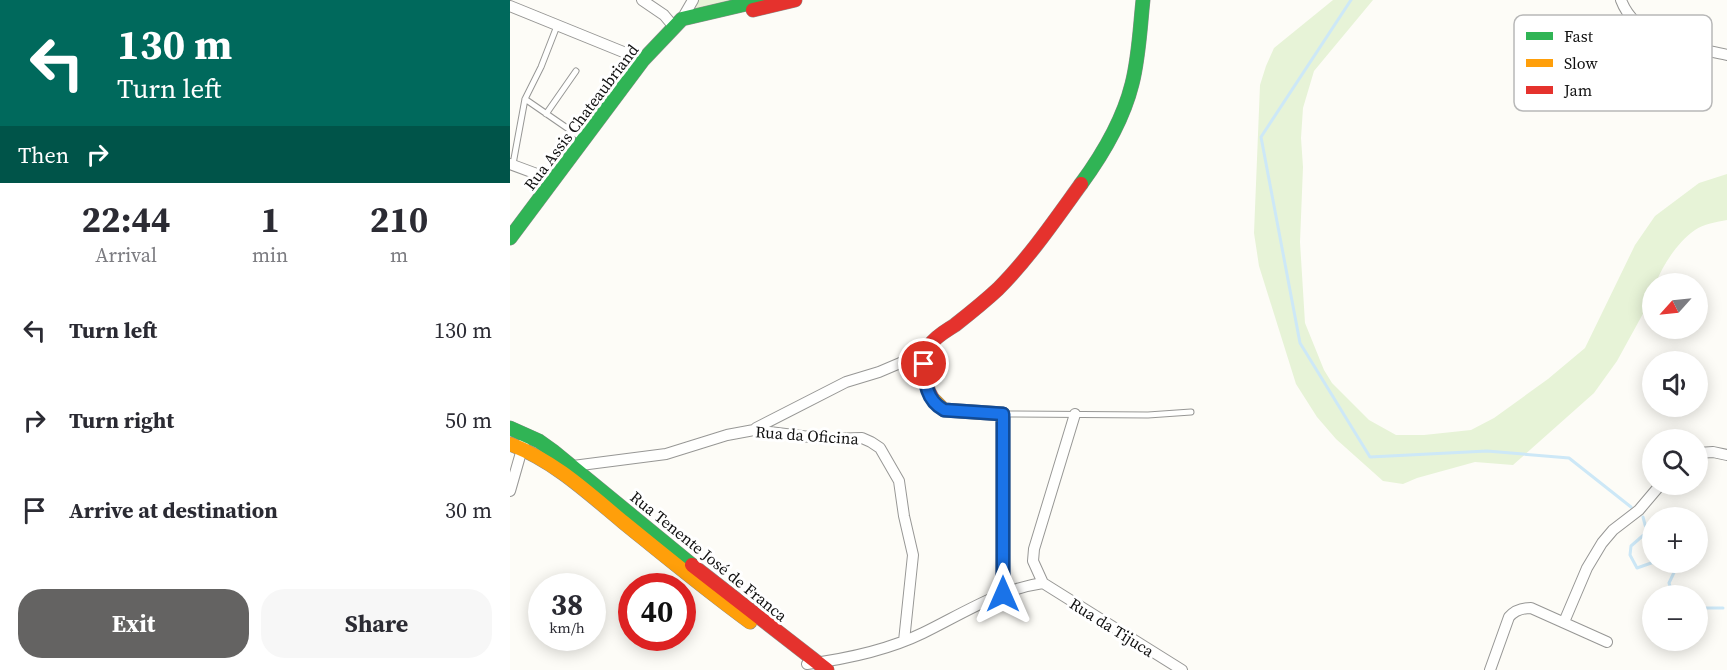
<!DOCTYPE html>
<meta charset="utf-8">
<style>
:root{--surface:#fff;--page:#f7f7f7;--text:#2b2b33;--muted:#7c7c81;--accent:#646362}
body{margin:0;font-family:"Source Serif 4",serif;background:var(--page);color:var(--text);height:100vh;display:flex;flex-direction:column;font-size:22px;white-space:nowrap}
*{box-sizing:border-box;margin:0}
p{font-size:20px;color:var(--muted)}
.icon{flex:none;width:33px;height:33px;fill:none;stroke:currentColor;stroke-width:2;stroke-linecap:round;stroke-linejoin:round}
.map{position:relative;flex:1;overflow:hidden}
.panel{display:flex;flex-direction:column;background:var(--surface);width:510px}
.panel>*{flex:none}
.top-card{background:#00695c;color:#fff;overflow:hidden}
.needle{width:39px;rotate:243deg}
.buttons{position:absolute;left:1132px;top:273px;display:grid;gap:12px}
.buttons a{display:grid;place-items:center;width:66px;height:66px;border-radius:50%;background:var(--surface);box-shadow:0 3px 15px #0003;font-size:30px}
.speed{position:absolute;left:18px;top:573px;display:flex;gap:12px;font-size:30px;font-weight:700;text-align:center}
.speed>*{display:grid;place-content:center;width:78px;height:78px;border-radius:50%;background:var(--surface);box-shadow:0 3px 15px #0003;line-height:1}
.speed small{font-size:15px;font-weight:400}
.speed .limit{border:9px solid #d22;background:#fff;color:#111}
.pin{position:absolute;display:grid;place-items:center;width:51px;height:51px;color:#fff;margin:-26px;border:3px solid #fff;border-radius:50%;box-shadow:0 2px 6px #0007}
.me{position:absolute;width:66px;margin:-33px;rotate:0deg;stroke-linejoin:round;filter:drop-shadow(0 0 4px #0008)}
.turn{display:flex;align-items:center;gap:21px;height:126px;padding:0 18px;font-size:27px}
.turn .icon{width:78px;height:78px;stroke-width:2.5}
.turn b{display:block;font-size:42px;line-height:51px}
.then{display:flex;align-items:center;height:57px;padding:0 18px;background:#0003;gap:12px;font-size:22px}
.eta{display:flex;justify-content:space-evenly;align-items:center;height:102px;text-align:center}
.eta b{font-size:36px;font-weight:700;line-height:42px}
.primary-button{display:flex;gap:12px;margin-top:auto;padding:12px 18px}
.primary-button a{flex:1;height:69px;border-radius:24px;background:var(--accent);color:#fff;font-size:24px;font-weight:700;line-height:69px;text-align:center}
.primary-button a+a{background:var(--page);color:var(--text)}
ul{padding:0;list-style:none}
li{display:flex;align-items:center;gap:18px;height:90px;padding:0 18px}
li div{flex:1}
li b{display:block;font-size:22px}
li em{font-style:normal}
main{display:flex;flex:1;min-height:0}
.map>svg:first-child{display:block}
.green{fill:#e7f3d7}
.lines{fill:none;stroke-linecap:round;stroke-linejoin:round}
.stream{stroke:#cde8f7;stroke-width:3}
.lane-casing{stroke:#979795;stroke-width:7}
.street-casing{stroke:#979795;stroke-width:12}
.fast-casing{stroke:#8e8d8b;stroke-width:15}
.slow-casing{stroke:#8e8d8b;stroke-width:15}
.jam-casing{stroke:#8e8d8b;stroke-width:15}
.lane{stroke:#fffffe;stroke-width:5}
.street{stroke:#fffffe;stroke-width:10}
.fast{stroke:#30b455;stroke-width:14}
.slow{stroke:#ff9f0a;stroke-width:14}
.jam{stroke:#e5322d;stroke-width:14}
.route-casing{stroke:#114b97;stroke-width:15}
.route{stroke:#1a73e8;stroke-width:10}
.labels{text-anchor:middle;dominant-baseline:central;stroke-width:6;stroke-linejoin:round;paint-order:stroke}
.street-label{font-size:16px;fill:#111;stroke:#fff}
.key{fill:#fff;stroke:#b8b8b8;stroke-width:1.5}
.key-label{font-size:16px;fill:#111}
</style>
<main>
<section class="panel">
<div class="top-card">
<div class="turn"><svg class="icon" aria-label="left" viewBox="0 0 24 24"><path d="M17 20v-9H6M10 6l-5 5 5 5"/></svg><div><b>130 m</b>Turn left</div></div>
<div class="then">Then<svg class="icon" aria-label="right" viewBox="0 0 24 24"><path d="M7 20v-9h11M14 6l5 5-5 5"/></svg></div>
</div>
<div class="eta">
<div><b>22:44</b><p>Arrival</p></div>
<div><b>1</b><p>min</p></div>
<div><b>210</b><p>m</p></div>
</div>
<ul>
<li><svg class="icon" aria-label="left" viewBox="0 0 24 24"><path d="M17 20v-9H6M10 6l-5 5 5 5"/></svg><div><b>Turn left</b></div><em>130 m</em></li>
<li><svg class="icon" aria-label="right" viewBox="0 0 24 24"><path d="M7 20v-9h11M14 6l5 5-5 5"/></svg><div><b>Turn right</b></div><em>50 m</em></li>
<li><svg class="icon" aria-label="arrive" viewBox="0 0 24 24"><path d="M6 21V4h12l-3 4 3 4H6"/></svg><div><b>Arrive at destination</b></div><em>30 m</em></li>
</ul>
<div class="primary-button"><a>Exit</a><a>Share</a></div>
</section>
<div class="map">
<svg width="1217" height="670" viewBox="0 0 1217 670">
<rect width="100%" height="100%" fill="#fdfcf7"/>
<path class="green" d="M186,0H220L181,11Z
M823,0H863L804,71L793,108L791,138L793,167L790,242L795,323L814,370L822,383L859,420L886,435H914L961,430L984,418L1038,379L1075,348L1125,245L1145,216L1189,183L1217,174V220C1207,222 1193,224 1185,230C1168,242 1153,264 1146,283L1143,284V290L1135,310L1107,361L1084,393L1003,465L965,462L907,478L893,484L873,481L826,439L807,417L786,384L749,266L744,233L750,85L756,66L764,48Z"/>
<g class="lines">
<path class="stream" d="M841,0L751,137L790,343L860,457L977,451L1059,458L1121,507
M1133,517L1137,532L1121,546L1120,555L1127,568L1144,562
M1163,596L1159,583L1169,562
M1188,608H1213"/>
<defs>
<path id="lane" d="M15,99L73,139
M36,114L66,71
M3,164L15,99L31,67L47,26
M495,414L638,415L681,412"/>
<path id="street" d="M132,0L154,15L164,27
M1111,0C1127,42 1179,46 1217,55
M0,6L133,60
M172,19L183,0
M0,164L43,180
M246,428L336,382L369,372L416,352
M1188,453L1203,452L1217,455
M60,469L63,466L156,454L217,435L244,430L316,439L352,438L361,442L370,448L389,481L394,516L403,555L394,641
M0,491L14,442
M533,583L523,561L524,549L565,414
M533,583L672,670
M1054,622L1077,568L1092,543L1103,530L1129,510L1151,484
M297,664C336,659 378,650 413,633C452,614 490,589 533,583
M980,670L999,617C1005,610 1012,608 1021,608L1097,642"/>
<path id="fast" d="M571,184C593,154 613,120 622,84C629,57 630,28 633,0
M0,238L133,60L172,19L253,0
M0,428L29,441L43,451L182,565"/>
<path id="slow" d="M422,398L434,410L493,414V594
M0,444C44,461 77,492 113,522C155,556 196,590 240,622"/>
<path id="jam" d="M243,10L285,0
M422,398C413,382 410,362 420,345C426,336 436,331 445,325C459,314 474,302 488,289C519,258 545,220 571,184
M182,565L317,670"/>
</defs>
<use href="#lane" class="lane-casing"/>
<use href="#street" class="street-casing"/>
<use href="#fast" class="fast-casing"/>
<use href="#slow" class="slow-casing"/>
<use href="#jam" class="jam-casing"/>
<use href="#lane" class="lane"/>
<use href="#street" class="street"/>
<use href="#fast" class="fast"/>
<use href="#slow" class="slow"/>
<use href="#jam" class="jam"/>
</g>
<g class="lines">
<defs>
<path id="route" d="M414,364C415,383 416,400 434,410L493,414V594"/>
</defs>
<use href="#route" class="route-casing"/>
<use href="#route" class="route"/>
</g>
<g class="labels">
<g class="street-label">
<text transform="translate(71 117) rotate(-53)">Rua Assis Chateaubriand</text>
<text transform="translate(297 435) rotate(4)">Rua da Oficina</text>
<text transform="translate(199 556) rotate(39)">Rua Tenente José de Franca</text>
<text transform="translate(602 627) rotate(32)">Rua da Tijuca</text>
</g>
</g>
<rect x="1004" y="15" width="198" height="96" rx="9" class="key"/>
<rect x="1016" y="32" width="27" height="8" fill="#30b455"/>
<rect x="1016" y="59" width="27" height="8" fill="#ff9f0a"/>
<rect x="1016" y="86" width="27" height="8" fill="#e5322d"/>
<g class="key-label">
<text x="1054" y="42">Fast</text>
<text x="1054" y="69">Slow</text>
<text x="1054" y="96">Jam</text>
</g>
</svg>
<div class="buttons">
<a><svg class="needle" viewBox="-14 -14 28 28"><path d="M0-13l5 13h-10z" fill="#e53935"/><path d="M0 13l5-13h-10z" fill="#7c7c81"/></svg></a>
<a><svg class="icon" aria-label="sound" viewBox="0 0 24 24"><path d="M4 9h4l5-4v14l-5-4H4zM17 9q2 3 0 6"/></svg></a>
<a><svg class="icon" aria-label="search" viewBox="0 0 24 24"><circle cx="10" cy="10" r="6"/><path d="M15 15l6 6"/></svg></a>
<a>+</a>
<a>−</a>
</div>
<div class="speed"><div>38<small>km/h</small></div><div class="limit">40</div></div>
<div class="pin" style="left:414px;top:364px;background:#d93025"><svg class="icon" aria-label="arrive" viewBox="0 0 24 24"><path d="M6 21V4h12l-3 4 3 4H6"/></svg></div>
<svg class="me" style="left:493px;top:594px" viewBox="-20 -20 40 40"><path d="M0-17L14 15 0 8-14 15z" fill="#1a73e8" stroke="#fff" stroke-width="4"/></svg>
</div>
</main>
